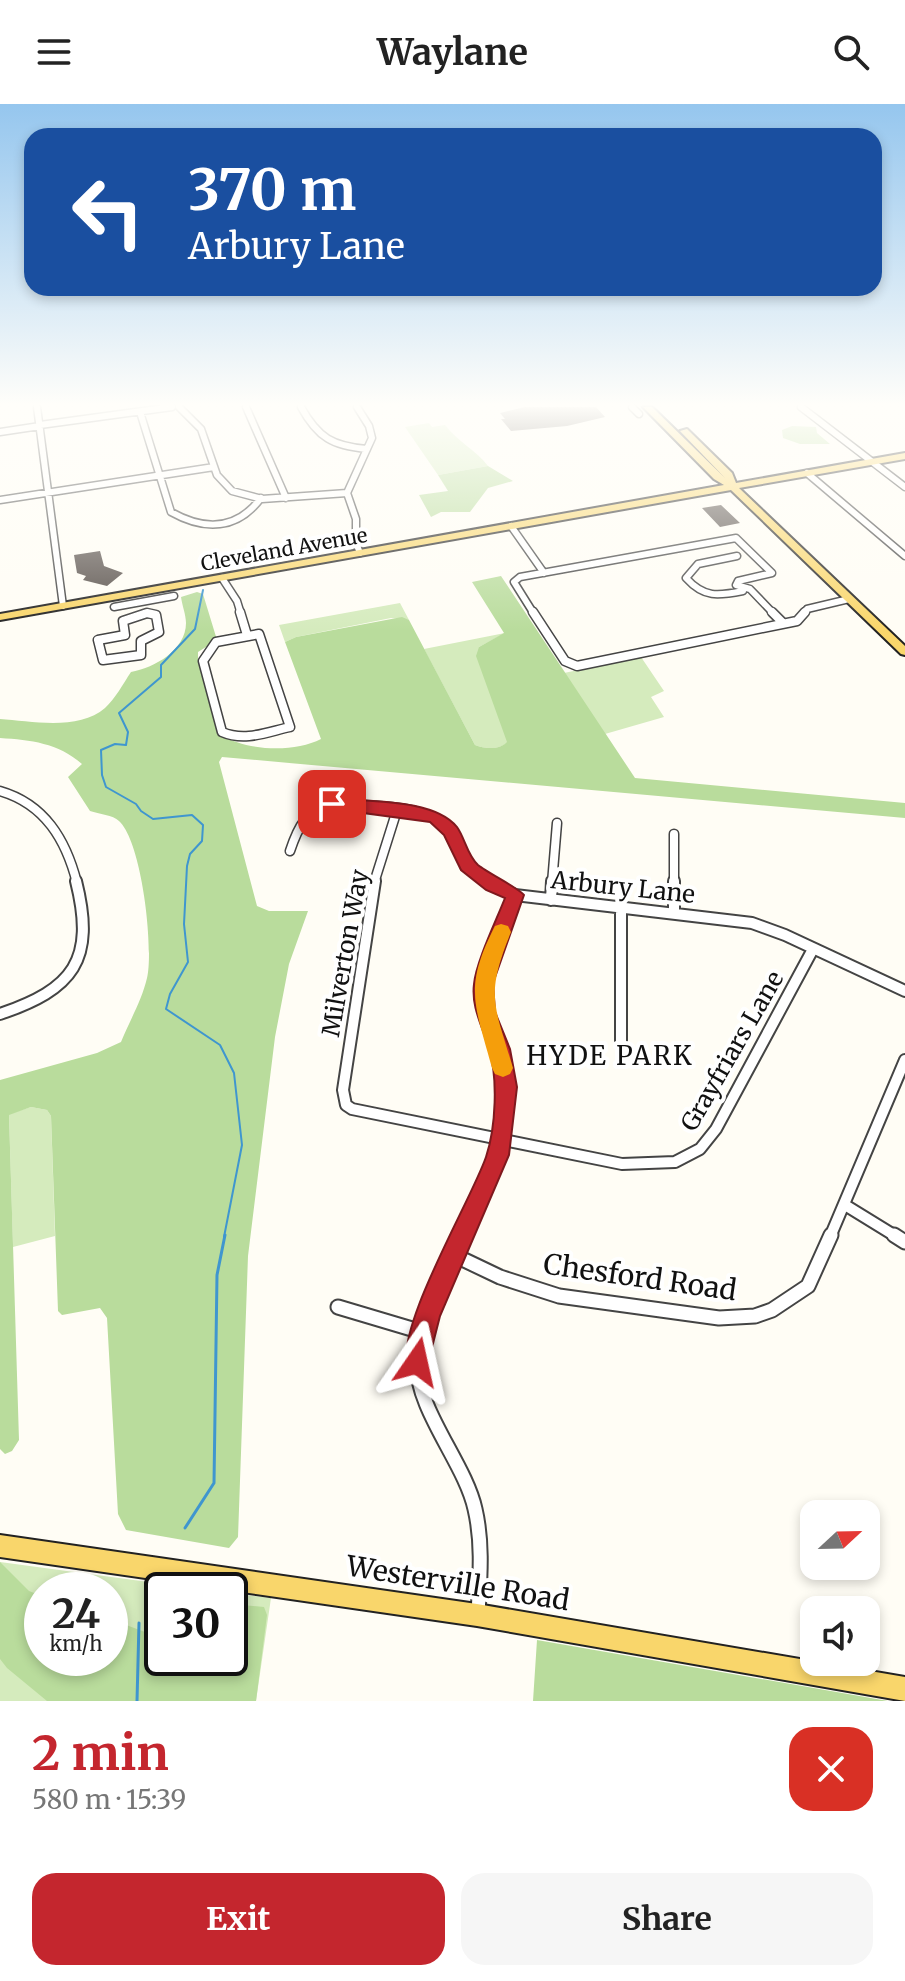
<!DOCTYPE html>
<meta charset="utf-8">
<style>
:root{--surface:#fff;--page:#f6f6f6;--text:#222;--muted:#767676;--accent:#c4262e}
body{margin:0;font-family:Merriweather,serif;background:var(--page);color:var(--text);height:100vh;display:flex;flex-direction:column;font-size:30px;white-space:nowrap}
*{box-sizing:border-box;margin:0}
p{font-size:26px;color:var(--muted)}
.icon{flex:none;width:44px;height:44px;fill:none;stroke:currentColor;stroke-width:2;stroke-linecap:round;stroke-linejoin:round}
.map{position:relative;height:1597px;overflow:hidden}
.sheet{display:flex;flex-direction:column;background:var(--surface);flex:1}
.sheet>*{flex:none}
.hud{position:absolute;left:24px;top:24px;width:858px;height:168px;border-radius:24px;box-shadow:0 4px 12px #0003;background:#1a4fa0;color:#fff;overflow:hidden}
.needle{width:52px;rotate:68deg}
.tools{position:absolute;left:800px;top:1396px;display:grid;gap:16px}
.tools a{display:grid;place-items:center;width:80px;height:80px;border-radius:16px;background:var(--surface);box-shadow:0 4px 12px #0003;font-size:40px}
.speed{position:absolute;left:24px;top:1468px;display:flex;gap:16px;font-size:40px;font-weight:700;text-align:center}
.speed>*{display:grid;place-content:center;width:104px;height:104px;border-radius:50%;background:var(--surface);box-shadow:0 4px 12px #0003;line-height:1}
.speed small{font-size:20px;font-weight:400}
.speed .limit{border:4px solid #111;border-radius:12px;background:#fff;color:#111}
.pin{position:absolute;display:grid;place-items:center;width:68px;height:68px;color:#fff;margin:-34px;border-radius:16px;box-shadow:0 4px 12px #0006}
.me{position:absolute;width:88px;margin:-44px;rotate:11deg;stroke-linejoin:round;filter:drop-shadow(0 0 6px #0008)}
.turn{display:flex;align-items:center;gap:28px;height:168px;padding:0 32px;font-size:36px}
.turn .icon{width:104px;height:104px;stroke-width:2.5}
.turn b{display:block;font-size:56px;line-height:68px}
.round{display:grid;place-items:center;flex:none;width:84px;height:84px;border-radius:24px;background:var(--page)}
.overview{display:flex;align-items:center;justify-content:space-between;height:136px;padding:0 32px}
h1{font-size:48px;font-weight:700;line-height:60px;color:var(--accent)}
.button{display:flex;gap:16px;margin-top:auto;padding:16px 32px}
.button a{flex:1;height:92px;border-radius:24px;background:var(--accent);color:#fff;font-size:32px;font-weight:700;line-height:92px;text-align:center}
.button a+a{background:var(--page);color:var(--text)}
header{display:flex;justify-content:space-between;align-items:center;height:104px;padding:0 32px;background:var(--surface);font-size:36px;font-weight:700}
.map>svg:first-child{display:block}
.green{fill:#d5ebbd;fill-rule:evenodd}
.forest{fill:#b9dc9c}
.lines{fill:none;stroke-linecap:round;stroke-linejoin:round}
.stream-far1{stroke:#3f96cf;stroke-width:2}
.stream{stroke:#3f96cf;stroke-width:3}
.building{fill:#5a524d}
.street-far3-casing{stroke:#444;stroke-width:9}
.street-far2-casing{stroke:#444;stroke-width:11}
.street-far1-casing{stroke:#444;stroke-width:14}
.street-casing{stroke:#444;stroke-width:17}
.primary-casing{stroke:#222;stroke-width:4}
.street-far3{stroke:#fff;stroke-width:6}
.street-far2{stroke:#fff;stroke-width:8}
.street-far1{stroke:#fff;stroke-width:10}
.street{stroke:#fff;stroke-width:13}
.primary{fill:#f9d66b;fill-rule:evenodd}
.route{fill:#c4262e;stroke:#7f191e;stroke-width:2}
.slow{fill:#f59e0b}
.labels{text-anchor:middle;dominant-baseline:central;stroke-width:8;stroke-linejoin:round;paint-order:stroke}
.far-street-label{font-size:20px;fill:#111;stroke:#fff}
.street-label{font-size:24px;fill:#111;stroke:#fff}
.neighbourhood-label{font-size:26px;letter-spacing:2px;fill:#111;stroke:#fff}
.near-street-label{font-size:28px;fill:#111;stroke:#fff}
</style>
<header><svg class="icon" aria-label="menu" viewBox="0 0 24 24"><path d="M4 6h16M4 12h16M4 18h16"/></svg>Waylane<svg class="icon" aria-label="search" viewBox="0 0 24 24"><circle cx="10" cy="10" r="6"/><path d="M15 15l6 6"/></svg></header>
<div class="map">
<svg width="905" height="1597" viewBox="0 0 905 1597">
<rect width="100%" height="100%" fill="#fffdf5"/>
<path class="green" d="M429,319L432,323L445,321C458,338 476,346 488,362L438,371L405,323Z
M400,499L409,516L391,514L296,533L285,538L279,521Z
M505,529L479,543L508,638C500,646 485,645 475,641L424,545Z
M641,553L664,587L651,593L664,613L605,630L564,569Z
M31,1003L47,1006L51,1012L55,1132L13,1143L9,1010Z
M0,1458L208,1486H162V1554H230V1489L271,1494L256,1597H0ZM42,1486H110V1554H42Z"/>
<path class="forest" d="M792,322L816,323L817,329L830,340H800L783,334L782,326Z
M488,362L513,377L488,384L470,408H441L431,413L419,391L448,387L438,371Z
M501,472L635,674L905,699V714L222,653L219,658L257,802L269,807H308L289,860L275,933L248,1152L238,1433L229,1444L126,1426L118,1410L107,1214L100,1204L62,1211L58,1207L51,1012L47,1006L31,1003L9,1011L19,1336L12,1347L5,1350L0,1345V976L97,949L121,938C129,918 142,896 147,874C154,844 142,738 119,717C113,711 99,710 90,707L68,673L82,660C58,639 31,636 0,634V615C31,617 79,627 105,604C115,595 123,580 131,568C154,564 186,546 186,519C186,511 182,501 181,493L197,488L203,490L217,536L198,548V555L221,631C247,647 294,649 321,635L285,538L296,533L402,513L409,516L475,641C485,645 500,646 507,638L476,552L479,543L504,529L472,478Z
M0,1458L29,1487L42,1492V1554H110V1515L145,1528L162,1544V1554H230V1500L264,1503L267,1511L256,1597H47L7,1564L0,1555Z
M537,1536L888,1597H533Z"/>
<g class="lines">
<path class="stream-far1" d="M203,486L195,525L161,561V573L119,609L128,628L126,641L115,640L101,646L102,671L106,683L136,700L141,707L153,715L192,711L203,721L202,737L190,750L187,762L184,820L188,858L170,890L166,905L220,941L234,969L242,1041L224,1133"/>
<path class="stream" d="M185,1424L214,1379L217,1171L225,1131
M137,1597L139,1519"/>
</g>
<path class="building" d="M525,303H596L605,313L567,322L511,327L501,315H505L500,309Z
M721,401L740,419L720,423L702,404Z
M100,447L104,462L123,469L107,482L83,476L86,472L77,469L74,451Z"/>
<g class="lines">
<defs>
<path id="street-far3" d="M37,303L63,502
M179,303L201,325L217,371L232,387L262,395L347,389
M246,303L286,394
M301,303C318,334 333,342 367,345
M357,303L369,322L372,334L347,389L356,415V439L360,449
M632,303L639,310
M801,303L905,383
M140,308L171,408C205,427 237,426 261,394
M40,321L172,303
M0,328L40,322
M807,369L905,452
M0,396L214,363
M511,422L544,469
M737,452L698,460L686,474C704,494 718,492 743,487
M222,474L237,497L241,510
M114,503L174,492
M145,510H150
M534,510L514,478L520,473L736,434L772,469L738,477L736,481L750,485L774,510
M803,510L807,505L849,495"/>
<path id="street-far2" d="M240,508L247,531
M533,508L565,557L577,562L797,517L805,508
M772,508L782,518
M147,509L156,511L159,528L141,537V551L103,556L98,536L125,531L123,517Z
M259,530L290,623C267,628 245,638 222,628L203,557L216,538Z
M0,687C45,700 66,736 77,779
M674,730V779
M290,747C298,723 306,706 332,700C363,702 430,698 449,727C463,748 466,765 490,779
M374,779L397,706
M552,779L557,719"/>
<path id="street-far1" d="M375,777L343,986L346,1001L352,1005L622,1060L675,1058L700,1045L716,1025L813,845
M486,777L515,791L752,819L785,831L905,887
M674,777V808
M551,796L552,777
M621,803V939
M0,910C73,885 96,857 76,777
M845,1101L897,1133
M462,1133C490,1068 514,1023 501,950C496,925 479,905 483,878C488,851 505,817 515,791
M830,1133L905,956"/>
<path id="street" d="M463,1131C447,1167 418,1218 417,1257C416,1306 465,1359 475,1405C483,1439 480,1474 478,1509
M894,1131L905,1138
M456,1152L500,1173L559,1192L719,1214L755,1212L772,1206L808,1182L831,1131
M338,1203L422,1228"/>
<path id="primary" d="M643,303H652L725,374L680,327L687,325L732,369L736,379L905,349V355L739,384L905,542V551L901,550L731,386L0,516V510L724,381L714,375Z
M0,1431L477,1500L905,1573V1597L477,1522L0,1453Z"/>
</defs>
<use href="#street-far3" class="street-far3-casing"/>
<use href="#street-far2" class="street-far2-casing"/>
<use href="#street-far1" class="street-far1-casing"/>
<use href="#street" class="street-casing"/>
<use href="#primary" class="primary-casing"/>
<use href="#street-far3" class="street-far3"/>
<use href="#street-far2" class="street-far2"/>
<use href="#street-far1" class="street-far1"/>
<use href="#street" class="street"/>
<use href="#primary" class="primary"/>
</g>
<linearGradient id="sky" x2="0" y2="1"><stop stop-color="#95c6ee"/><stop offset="0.57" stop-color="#fffefa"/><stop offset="1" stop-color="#fffefa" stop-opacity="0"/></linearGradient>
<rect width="905" height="527" fill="url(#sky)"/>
<path class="route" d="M332,694C366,698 434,694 457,723C465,734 467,751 478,761C488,769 520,785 524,791L493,879L495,908L510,945L517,983L509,1051L440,1212L426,1267L417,1271L408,1267C392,1228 471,1097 486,1053C496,1023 498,974 489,945C483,923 471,904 474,880C476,858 496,817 505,794L486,786L461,766L444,731L430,718L326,704L323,700L326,696Z"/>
<path class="slow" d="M501,820L508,822L511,828C485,892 494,900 513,964L510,970L503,973L495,970L492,964C475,901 463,884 495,822Z"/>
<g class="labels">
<g class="far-street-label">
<text transform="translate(284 445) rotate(-10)">Cleveland Avenue</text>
</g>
<g class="street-label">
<text transform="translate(623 783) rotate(6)">Arbury Lane</text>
<text transform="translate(345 849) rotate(-80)">Milverton Way</text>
<text transform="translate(732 947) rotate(-60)">Grayfriars Lane</text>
</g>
<g class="neighbourhood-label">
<text x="610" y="951">HYDE PARK</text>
</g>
<g class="near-street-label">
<text transform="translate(640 1173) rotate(8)">Chesford Road</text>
<text transform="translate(458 1479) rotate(9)">Westerville Road</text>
</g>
</g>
</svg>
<div class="tools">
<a><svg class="needle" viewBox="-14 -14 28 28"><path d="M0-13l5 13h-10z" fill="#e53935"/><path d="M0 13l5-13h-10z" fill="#767676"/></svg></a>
<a><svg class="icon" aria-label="sound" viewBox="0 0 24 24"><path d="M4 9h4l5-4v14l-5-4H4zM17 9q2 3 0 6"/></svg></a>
</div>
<div class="speed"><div>24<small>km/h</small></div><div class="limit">30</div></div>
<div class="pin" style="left:332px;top:700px;background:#d93025"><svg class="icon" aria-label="arrive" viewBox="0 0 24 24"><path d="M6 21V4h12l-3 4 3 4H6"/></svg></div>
<svg class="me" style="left:417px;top:1258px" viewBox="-20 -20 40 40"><path d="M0-17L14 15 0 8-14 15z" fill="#c4262e" stroke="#fff" stroke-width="4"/></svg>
<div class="hud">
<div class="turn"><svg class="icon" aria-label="left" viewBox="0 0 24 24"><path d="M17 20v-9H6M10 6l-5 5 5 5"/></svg><div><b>370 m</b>Arbury Lane</div></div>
</div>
</div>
<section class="sheet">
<div class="overview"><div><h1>2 min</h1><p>580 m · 15:39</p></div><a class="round" style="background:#d93025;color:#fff"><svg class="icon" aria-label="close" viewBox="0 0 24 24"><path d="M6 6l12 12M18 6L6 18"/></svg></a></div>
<div class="button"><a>Exit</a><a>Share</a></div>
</section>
